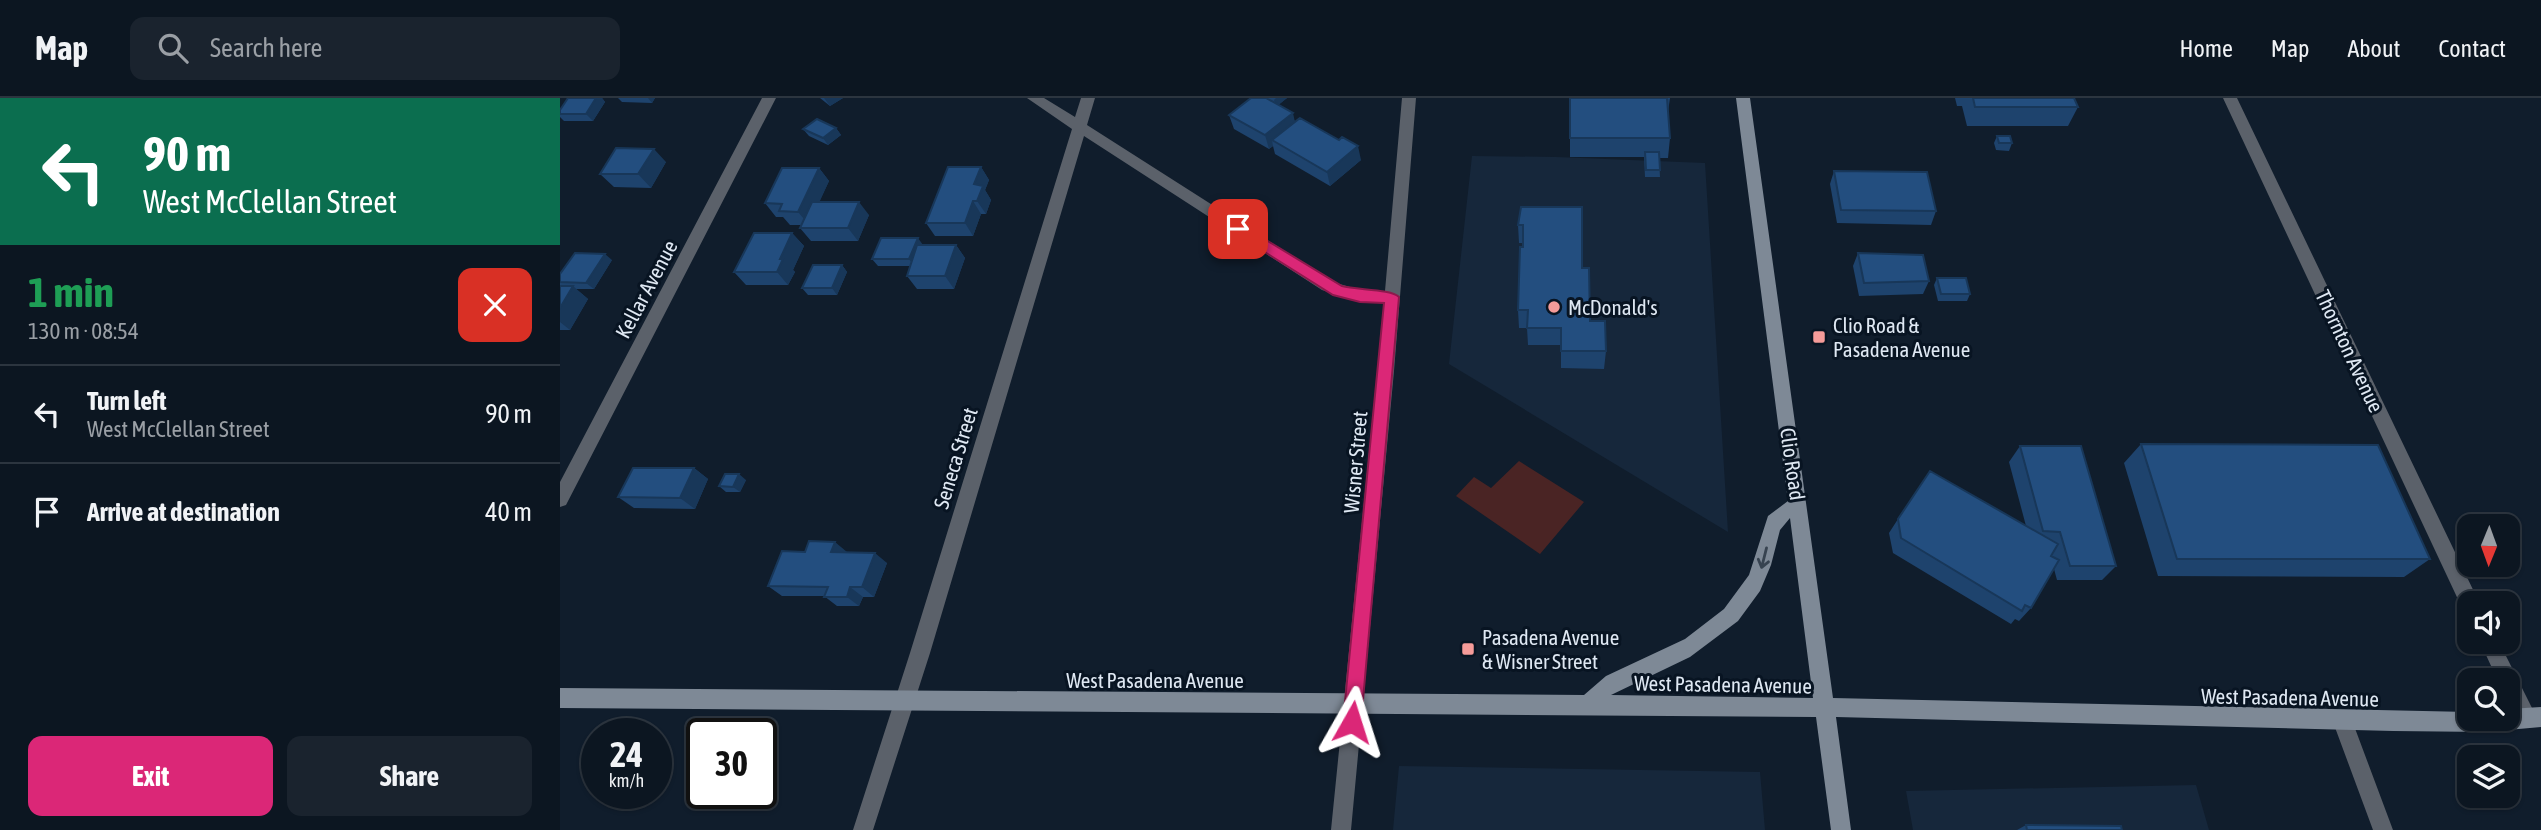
<!DOCTYPE html>
<meta charset="utf-8">
<style>
:root{--surface:#0c1621;--page:#1a232e;--text:#f1f3f6;--muted:#9a9fa5;--line:#2c353f;--accent:#db2777}
body{margin:0;font-family:"Asap Condensed",sans-serif;background:var(--page);color:var(--text);height:100vh;display:flex;flex-direction:column;font-size:26px;white-space:nowrap}
*{box-sizing:border-box;margin:0}
p{font-size:23px;color:var(--muted)}
.icon{flex:none;width:38px;height:38px;fill:none;stroke:currentColor;stroke-width:2;stroke-linecap:round;stroke-linejoin:round}
.map{position:relative;flex:1;overflow:hidden}
.details{display:flex;flex-direction:column;background:var(--surface);width:560px}
.details>*{flex:none}
.top-card{background:#0b6e4f;color:#fff;overflow:hidden}
.needle{width:46px;rotate:181deg}
.buttons{position:absolute;left:1897px;top:416px;display:grid;gap:14px}
.buttons a{display:grid;place-items:center;width:63px;height:63px;border-radius:14px;background:var(--surface);box-shadow:0 2px 5px #0004,0 0 0 2px var(--line);font-size:35px}
.speed{position:absolute;left:21px;top:620px;display:flex;gap:14px;font-size:35px;font-weight:700;text-align:center}
.speed>*{display:grid;place-content:center;width:91px;height:91px;border-radius:50%;background:var(--surface);box-shadow:0 2px 5px #0004,0 0 0 2px var(--line);line-height:1}
.speed small{font-size:18px;font-weight:400}
.speed .limit{border:4px solid #111;border-radius:10px;background:#fff;color:#111}
.pin{position:absolute;display:grid;place-items:center;width:60px;height:60px;color:#fff;margin:-30px;border-radius:14px;box-shadow:0 4px 10px #0006}
.me{position:absolute;width:77px;margin:-38px;rotate:6deg;stroke-linejoin:round;filter:drop-shadow(0 0 5px #0008)}
.turn{display:flex;align-items:center;gap:24px;height:147px;padding:0 28px;font-size:32px}
.turn .icon{width:91px;height:91px;stroke-width:2.5}
.turn b{display:block;font-size:49px;line-height:60px}
.round{display:grid;place-items:center;flex:none;width:74px;height:74px;border-radius:14px;background:var(--page)}
.headline{display:flex;align-items:center;justify-content:space-between;height:119px;padding:0 28px}
h1{font-size:42px;font-weight:700;line-height:52px;color:#1e9e55}
.action{display:flex;gap:14px;margin-top:auto;padding:14px 28px}
.action a{flex:1;height:80px;border-radius:14px;background:var(--accent);color:#fff;font-size:28px;font-weight:700;line-height:80px;text-align:center}
.action a+a{background:var(--page);color:var(--text)}
ul{padding:0;list-style:none}
li{display:flex;align-items:center;gap:21px;height:98px;padding:0 28px;border-top:2px solid var(--line)}
li div{flex:1}
li b{display:block;font-size:26px}
li em{font-style:normal}
header{display:flex;align-items:center;gap:42px;box-sizing:border-box;height:98px;padding:0 35px;background:var(--surface);border-bottom:2px solid var(--line)}
header strong{font-size:33px}
nav{display:flex;gap:38px;margin-inline-start:auto;font-size:24px}
.search{width:490px;height:63px;background:var(--page);display:flex;align-items:center;gap:18px;box-sizing:border-box;padding:0 24px;border-radius:14px;color:var(--muted);font-size:26px}
main{display:flex;flex:1;min-height:0}
.map>svg:first-child{display:block}
.built{fill:#16273b}
.green{fill:#4a2424}
.lines{fill:none;stroke-linecap:round;stroke-linejoin:round}
.street{fill:#5b616a;fill-rule:evenodd}
.secondary{fill:#7e8996;fill-rule:evenodd}
.wall{fill:#1e436d}
.shaded-wall{fill:#183759}
.building{fill:#234e7f;stroke:#183759;stroke-width:2}
.oneway{stroke:#374350}
.route{fill:#db2777;stroke:#8e194d;stroke-width:2}
.poi-dot{fill:#f59b99;stroke:#081422;stroke-width:2.5}
.labels{text-anchor:middle;dominant-baseline:central;stroke-width:6;stroke-linejoin:round;paint-order:stroke}
.street-label{font-size:21px;fill:#dfe8f3;stroke:#081422}
.poi-label{font-size:21px;fill:#dfe8f3;stroke:#081422;text-anchor:start}
</style>
<header>
<strong>Map</strong>
<div class="search"><svg class="icon" aria-label="search" viewBox="0 0 24 24"><circle cx="10" cy="10" r="6"/><path d="M15 15l6 6"/></svg>Search here</div>
<nav><a>Home</a><a>Map</a><a>About</a><a>Contact</a></nav>
</header>
<main>
<section class="details">
<div class="top-card">
<div class="turn"><svg class="icon" aria-label="left" viewBox="0 0 24 24"><path d="M17 20v-9H6M10 6l-5 5 5 5"/></svg><div><b>90 m</b>West McClellan Street</div></div>
</div>
<div class="headline"><div><h1>1 min</h1><p>130 m · 08:54</p></div><a class="round" style="background:#d93025;color:#fff"><svg class="icon" aria-label="close" viewBox="0 0 24 24"><path d="M6 6l12 12M18 6L6 18"/></svg></a></div>
<ul>
<li><svg class="icon" aria-label="left" viewBox="0 0 24 24"><path d="M17 20v-9H6M10 6l-5 5 5 5"/></svg><div><b>Turn left</b><p>West McClellan Street</p></div><em>90 m</em></li>
<li><svg class="icon" aria-label="arrive" viewBox="0 0 24 24"><path d="M6 21V4h12l-3 4 3 4H6"/></svg><div><b>Arrive at destination</b></div><em>40 m</em></li>
</ul>
<div class="action"><a>Exit</a><a>Share</a></div>
</section>
<div class="map">
<svg width="1981" height="732" viewBox="0 0 1981 732">
<rect width="100%" height="100%" fill="#101d2c"/>
<path class="built" d="M912,58L996,59L1145,65L1168,434L889,266Z
M839,668L1200,674L1205,732H833Z
M1636,687L1649,732H1353L1346,693Z"/>
<path class="green" d="M959,363L1024,404L980,456L896,398L914,379L931,390Z"/>
<g class="lines">
<path class="street" d="M202,0H216L6,407L0,409V384Z
M467,0H484L515,19L521,0H535L527,27L773,184L800,192L825,193L842,0H856L834,273L791,732H771L824,205L800,204L762,192L524,38L370,555L313,732H293L350,555L512,31Z
M1663,0H1677L1917,500L1919,506H1909V514L1903,512Z
M1920,544H1939L1976,618L1973,625L1966,628L1959,625L1948,602V583H1938Z
M1783,614L1790,617L1833,732H1813L1773,624L1776,617Z"/>
<path class="secondary" d="M1176,0H1190L1273,600L1909,614V621H1948V611L1981,609V629L1925,634L1833,633L1276,619L1291,732H1271L1256,619L0,610V590L1024,597L1046,578L1125,541L1164,511L1189,477L1208,418L1228,403ZM1230,420L1253,600L1051,597L1130,559L1178,523L1200,493L1211,467L1220,432Z"/>
</g>
<path class="wall" d="M8,0H42L45,4L33,23H4L0,19V12Z
M58,0H95L92,5L62,4Z
M260,0H283L270,8Z
M691,0H727L718,7L735,23L801,62L770,88L715,56L713,48L709,51L674,31L669,17Z
M1010,0H1110L1108,14L1110,40L1108,60H1099L1100,79H1085L1084,59H1010Z
M1395,0H1514L1518,9L1508,28H1407L1402,8H1397Z
M276,30L281,37L268,47L249,38L243,31Z
M1437,38L1452,45L1449,53L1436,52L1434,45Z
M106,64L91,90L54,89L40,76Z
M421,69L429,82L425,92L431,102L426,116H421L413,138H375L366,125Z
M259,70L269,83L259,104L309,117L298,143H251L240,130L241,127H230L223,119H216L205,105Z
M1274,73L1376,113L1371,127L1277,125L1270,86Z
M961,109L1022,170L1030,223L1046,253L1044,271L1001,270V247H968L967,230H959L958,212L963,145H959L958,127Z
M232,135L244,148L233,172L235,174L228,187H186L174,174Z
M362,147H396L405,160L394,191H357L347,178L350,168H318L312,161Z
M1298,155L1369,183L1363,196L1299,198L1293,168Z
M52,162L34,191H16L28,201L10,232H0V176Z
M282,167L287,174L277,197H248L242,190Z
M1377,180L1410,196L1407,203H1378L1374,187Z
M1581,346L1870,461L1844,479L1598,478L1564,365Z
M1460,348L1556,468L1542,482H1497L1494,471L1471,510L1459,523L1455,521L1451,526L1333,455L1329,435L1338,421L1466,428L1449,364Z
M134,370L148,381L135,411L74,410L58,399Z
M186,382L180,394H166L159,388Z
M287,454L327,465L314,499H303L299,508H277L264,498H222L208,488Z
M1466,727L1562,732H1457Z"/>
<path class="shaded-wall" d="M36,0H42L45,4L33,23L26,16Z
M88,0H95L92,5Z
M264,0H283L270,8Z
M716,0H727L716,9L714,2Z
M733,15L736,29L712,42L713,48L709,51L705,37Z
M276,30L281,37L268,47L263,40Z
M798,48L801,62L770,88L767,74Z
M94,51L106,64L91,90L78,76Z
M421,69L429,82L425,92L431,102L426,116L417,103L414,86Z
M259,70L269,83L249,127L238,114Z
M413,103L421,116L413,138L405,125Z
M299,104L309,117L298,143L288,130Z
M232,135L244,148L233,172L235,174L228,187L217,174L220,161Z
M358,140L363,147L354,168L349,161Z
M396,147L405,160L394,191L385,178Z
M45,156L52,162L34,191L26,185Z
M282,167L287,174L277,197L272,190Z
M13,188L28,201L10,232L0,224V210Z
M134,370L148,381L135,411L120,400Z
M179,376L186,382L180,394L173,389Z
M275,444L287,454H271Z
M315,455L327,465L314,499L302,489Z
M290,489L303,499L299,508L287,499Z"/>
<path class="building" d="M8,0H36L26,16H0V12Z
M691,0H706L733,15L705,37L669,17Z
M1010,0H1107L1110,40H1010Z
M1413,0H1514L1518,9H1415Z
M740,20L779,42L782,39L798,48L767,74L712,42Z
M257,21L276,30L263,40L243,31Z
M1437,38H1450L1452,45H1439Z
M56,50L94,51L78,76H40Z
M1085,54H1099L1100,72H1086Z
M388,69H421L414,86L423,88L417,103H413L405,125H366Z
M222,70H259L238,114L219,113L222,106L205,105Z
M1274,73L1367,74L1376,113L1281,112Z
M252,104H299L288,130H240Z
M961,109H1022V170H1029L1030,223H1045L1046,253H1001V230H967L968,212H958L960,149H963V127H958Z
M194,135H232L220,161H223L217,174H174Z
M321,140H358L349,161H312Z
M357,147H396L385,178H347Z
M15,155L45,156L26,185L0,184V176Z
M1298,155L1363,157L1369,183L1304,185Z
M253,167H282L272,190H242Z
M1377,180H1406L1410,196H1381Z
M0,188H13L0,210Z
M1581,346L1818,347L1870,461H1617Z
M1460,348H1521L1556,468H1510L1500,434L1483,433Z
M73,370H134L120,400L58,399Z
M1370,373L1498,446L1491,458L1499,462L1471,510L1465,507L1462,513L1341,440L1338,421Z
M165,376H179L173,389L159,388Z
M249,443L275,444L271,454L315,455L302,489H290L287,499H264L268,489L208,488L222,453L245,454Z
M1466,727L1561,728L1562,732H1467Z"/>
<defs><path id="oneway-shaft" d="M-6 0H5M1.5-3L5.5 0L1.5 3" fill="none" stroke-width="1.6" stroke-linecap="round" stroke-linejoin="round" transform="scale(1.75)"/></defs>
<use class="oneway" href="#oneway-shaft" transform="translate(1204 460) rotate(104)"/>
<path class="route" d="M678,125L782,188C796,192 832,191 839,199L801,624L799,630L792,633L786,630L783,624L824,205L800,204L773,197L673,134V127Z"/>
<g class="poi-dot">
<circle cx="994" cy="209" r="7"/>
<rect x="1252" y="232" width="14" height="14" rx="3.5"/>
<rect x="901" y="544" width="14" height="14" rx="3.5"/>
</g>
<g class="labels">
<g class="street-label">
<text transform="translate(86 191) rotate(-62)">Kellar Avenue</text>
<text transform="translate(1790 253) rotate(65)">Thornton Avenue</text>
<text transform="translate(395 360) rotate(-73)">Seneca Street</text>
<text transform="translate(795 364) rotate(-85)">Wisner Street</text>
<text transform="translate(1233 366) rotate(82)">Clio Road</text>
<text x="595" y="582">West Pasadena Avenue</text>
<text transform="translate(1163 586) rotate(1)">West Pasadena Avenue</text>
<text transform="translate(1730 599) rotate(1)">West Pasadena Avenue</text>
</g>
<g class="poi-label">
<text x="1008" y="209">McDonald's</text>
<text x="1273" y="227">Clio Road &amp;<tspan x="1273" dy="24">Pasadena Avenue</tspan></text>
<text x="922" y="539">Pasadena Avenue<tspan x="922" dy="24">&amp; Wisner Street</tspan></text>
</g>
</g>
</svg>
<div class="buttons">
<a><svg class="needle" viewBox="-14 -14 28 28"><path d="M0-13l5 13h-10z" fill="#e53935"/><path d="M0 13l5-13h-10z" fill="#9a9fa5"/></svg></a>
<a><svg class="icon" aria-label="sound" viewBox="0 0 24 24"><path d="M4 9h4l5-4v14l-5-4H4zM17 9q2 3 0 6"/></svg></a>
<a><svg class="icon" aria-label="search" viewBox="0 0 24 24"><circle cx="10" cy="10" r="6"/><path d="M15 15l6 6"/></svg></a>
<a><svg class="icon" aria-label="layers" viewBox="0 0 24 24"><path d="M12 4l9 5-9 5-9-5zM3 14l9 5 9-5"/></svg></a>
</div>
<div class="speed"><div>24<small>km/h</small></div><div class="limit">30</div></div>
<div class="pin" style="left:678px;top:131px;background:#d93025"><svg class="icon" aria-label="arrive" viewBox="0 0 24 24"><path d="M6 21V4h12l-3 4 3 4H6"/></svg></div>
<svg class="me" style="left:792px;top:624px" viewBox="-20 -20 40 40"><path d="M0-17L14 15 0 8-14 15z" fill="#db2777" stroke="#fff" stroke-width="4"/></svg>
</div>
</main>
